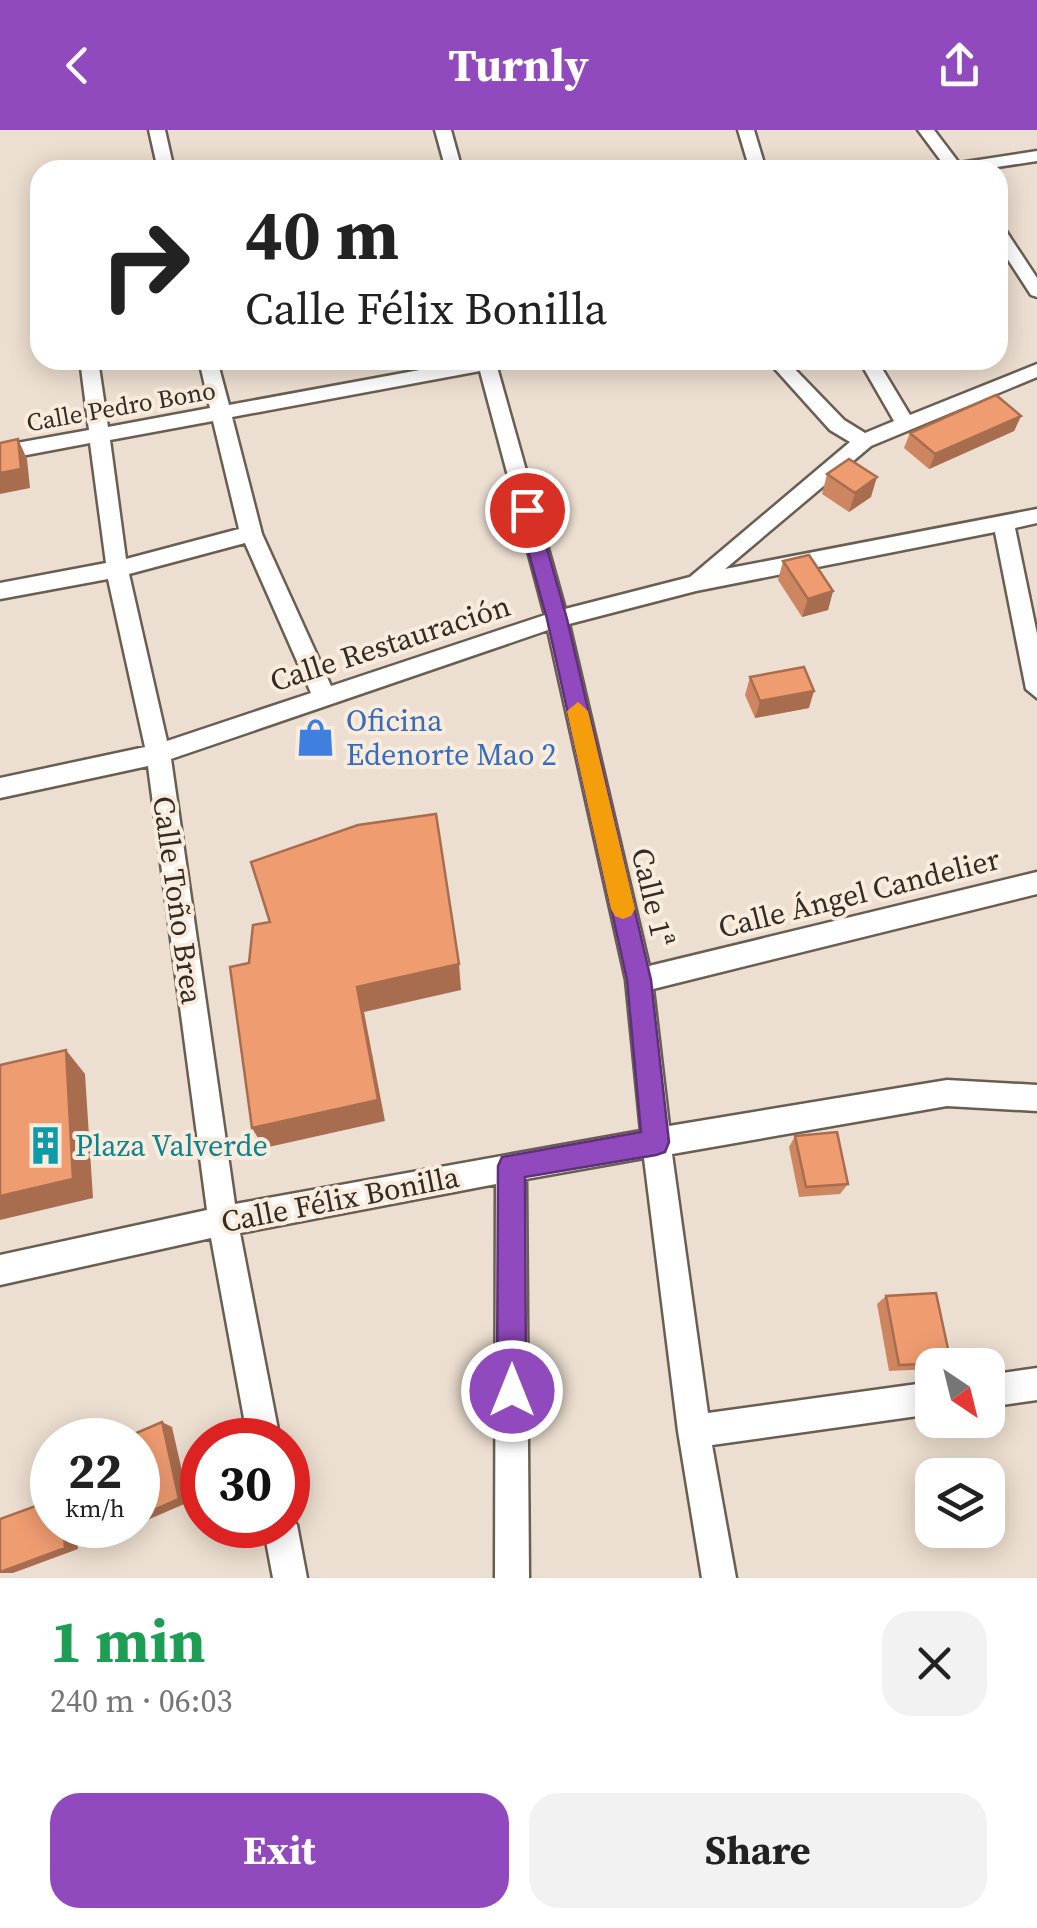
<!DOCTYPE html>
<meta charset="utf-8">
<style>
:root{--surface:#fff;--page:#f2f2f2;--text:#222;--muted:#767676;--accent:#904abd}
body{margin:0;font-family:"Source Serif 4",serif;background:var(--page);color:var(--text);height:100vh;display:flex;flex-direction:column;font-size:38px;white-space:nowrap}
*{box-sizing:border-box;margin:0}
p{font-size:32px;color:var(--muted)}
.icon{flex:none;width:55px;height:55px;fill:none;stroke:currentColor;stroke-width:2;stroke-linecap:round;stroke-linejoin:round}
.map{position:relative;height:1448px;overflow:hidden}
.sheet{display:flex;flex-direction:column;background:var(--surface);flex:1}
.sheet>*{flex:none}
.top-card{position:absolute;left:30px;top:30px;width:978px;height:210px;border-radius:30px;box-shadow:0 5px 25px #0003;background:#fff;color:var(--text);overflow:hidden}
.needle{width:65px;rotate:145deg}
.controls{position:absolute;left:915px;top:1218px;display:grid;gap:20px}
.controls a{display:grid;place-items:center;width:90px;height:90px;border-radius:20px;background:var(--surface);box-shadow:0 5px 25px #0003;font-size:50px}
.speed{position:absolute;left:30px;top:1288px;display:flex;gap:20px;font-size:50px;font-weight:700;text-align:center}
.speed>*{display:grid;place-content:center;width:130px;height:130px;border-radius:50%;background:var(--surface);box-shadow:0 5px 25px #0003;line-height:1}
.speed small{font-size:25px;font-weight:400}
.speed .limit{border:15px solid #d22;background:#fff;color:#111}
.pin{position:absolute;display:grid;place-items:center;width:85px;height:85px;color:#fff;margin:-42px;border:5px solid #fff;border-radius:50%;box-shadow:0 2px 10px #0007}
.me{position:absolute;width:110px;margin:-55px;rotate:0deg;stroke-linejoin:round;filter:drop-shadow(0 0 8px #0008)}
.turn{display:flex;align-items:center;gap:35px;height:210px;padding:0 50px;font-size:45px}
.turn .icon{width:130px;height:130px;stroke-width:2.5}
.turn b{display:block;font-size:70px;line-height:85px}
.round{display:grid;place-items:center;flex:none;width:105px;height:105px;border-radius:30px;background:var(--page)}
.summary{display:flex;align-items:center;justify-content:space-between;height:170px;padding:0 50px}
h1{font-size:60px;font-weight:700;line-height:75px;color:#1e9e55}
.cta{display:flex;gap:20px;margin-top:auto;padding:20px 50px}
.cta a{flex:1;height:115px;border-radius:30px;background:var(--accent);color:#fff;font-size:40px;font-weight:700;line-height:115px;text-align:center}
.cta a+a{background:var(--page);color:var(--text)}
header{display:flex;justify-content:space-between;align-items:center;height:130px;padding:0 50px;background:var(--accent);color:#fff;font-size:45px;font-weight:700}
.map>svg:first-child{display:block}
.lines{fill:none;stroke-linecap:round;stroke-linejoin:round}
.minor-casing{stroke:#695e51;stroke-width:5}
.minor{fill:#fff;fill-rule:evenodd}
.wall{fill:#ce8661}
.shaded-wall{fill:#a86d4f}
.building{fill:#f09c71;stroke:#a86d4f;stroke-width:2.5}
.route{fill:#904abd;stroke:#5e307b;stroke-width:2.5}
.slow{fill:#f59e0b}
.labels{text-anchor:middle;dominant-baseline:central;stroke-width:8;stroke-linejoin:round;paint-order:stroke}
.far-street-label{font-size:25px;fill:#322c27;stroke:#f9ecdd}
.street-label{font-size:30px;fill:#322c27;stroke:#f9ecdd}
.shop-label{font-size:30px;fill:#366cbe;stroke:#f9ecdd;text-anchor:start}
.culture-label{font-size:30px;fill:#0d838f;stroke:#f9ecdd;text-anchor:start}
</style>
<header><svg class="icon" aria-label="back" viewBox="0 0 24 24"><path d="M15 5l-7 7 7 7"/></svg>Turnly<svg class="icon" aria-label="share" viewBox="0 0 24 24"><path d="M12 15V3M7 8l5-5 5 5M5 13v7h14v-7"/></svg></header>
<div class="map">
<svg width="1037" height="1448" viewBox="0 0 1037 1448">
<rect width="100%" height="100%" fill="#ecded0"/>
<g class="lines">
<defs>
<path id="minor" d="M149,0H165L174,40H158Z
M435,0H451L462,40H446Z
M738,0H754L766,40H750Z
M918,0H934L959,33L1037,21V31L977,40H936L944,35Z
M998,97L1004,98L1037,148V167L1031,165L998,114Z
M80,230H98L108,297L210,278L199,230H217L229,275L474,230H495L565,479L690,447L850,312L830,300L767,230H786L844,290L865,303L894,291L859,230H877L910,285L1037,234V247L871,316L725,439L1037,379V393L1015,398L1037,504V568L1026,559L995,402L696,461L569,494L649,836L1037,742V764L653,859L669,996L947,950L1037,955V981L947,976L672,1024L708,1283L932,1252V1284L712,1315L736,1448H702L678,1301L644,1028L526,1049L529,1448H495L496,1054L240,1103L280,1310H248L211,1108L0,1155V1125L207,1080L148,636L0,668V648L145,617L108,449L0,469V453L106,433L90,313L0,330V316L89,300ZM480,241L545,485L331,556L262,404L232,287ZM213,291L239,399L126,429L110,310ZM245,413L311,563L167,611L129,444ZM548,500L626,850L641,1001L235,1074L171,629Z
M1037,1238V1270L988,1277V1245Z
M288,1381L297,1395L307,1448H273L263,1395H288Z"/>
</defs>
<use href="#minor" class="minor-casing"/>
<use href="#minor" class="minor"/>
</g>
<path class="wall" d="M1021,286L1014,301L929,339L904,318L910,303Z
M827,344L871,367L849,382L822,364Z
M783,431L833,461L828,480L802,487L778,450Z
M750,547L809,578L755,588L745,565Z
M795,1006L848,1054L840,1064L799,1067L789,1017Z
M886,1166L951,1233L947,1235H932V1239L889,1241L877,1174Z"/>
<path class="shaded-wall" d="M1021,286L1014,301L929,339L935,324Z
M18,309L27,329L30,358L0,364V343Z
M877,347L871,367L849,382L855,363Z
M833,461L828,480L802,487L808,469Z
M814,561L809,578L755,588L760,571Z
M459,834L461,860L364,882L385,991L264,1018L252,998L357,857Z
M66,920L85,944L93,1068L0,1090V1066Z
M162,1292L172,1297L189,1372L138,1394V1387Z
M63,1395H75L78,1419L13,1443H0Z"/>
<path class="building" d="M996,265L1021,286L935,324L910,303Z
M18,309L21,339L0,343V313Z
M849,329L877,347L855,363L827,344Z
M809,425L833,461L808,469L783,431Z
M804,537L814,561L760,571L750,547Z
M436,684L459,834L357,857L378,970L252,998L230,837L249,833L253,795L270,792L251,732L358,695Z
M66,920L73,1049L0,1066V935Z
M837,1002L848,1054L806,1057L795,1006Z
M936,1163L951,1233L899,1235L886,1166Z
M162,1292L179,1369L138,1387V1310H120Z
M52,1370V1395H63L65,1418L0,1442V1389Z"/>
<path class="route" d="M527,373L536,380L567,489L651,850L669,1012L665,1022L656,1025L525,1047L526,1261L522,1271L512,1275L501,1271L497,1261L498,1036L502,1027L641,1002L627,850L547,489L517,380Z"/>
<path class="slow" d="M578,572L588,581L635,779L631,786L623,789L615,786L611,779L567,581Z"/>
<defs>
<symbol id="shop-bare" viewBox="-9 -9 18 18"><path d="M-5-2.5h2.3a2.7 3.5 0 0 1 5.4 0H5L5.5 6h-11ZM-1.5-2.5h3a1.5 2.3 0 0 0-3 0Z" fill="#3f7fe0" stroke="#f9ecdd" stroke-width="2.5" paint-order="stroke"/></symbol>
<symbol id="building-bare" viewBox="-9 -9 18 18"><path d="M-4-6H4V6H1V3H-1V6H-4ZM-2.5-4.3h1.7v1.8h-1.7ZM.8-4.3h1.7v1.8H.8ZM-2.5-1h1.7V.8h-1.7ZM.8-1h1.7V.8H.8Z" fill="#0f9aa8" stroke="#f9ecdd" stroke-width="2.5" paint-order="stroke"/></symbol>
</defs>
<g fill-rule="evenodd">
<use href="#shop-bare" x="288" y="580" width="55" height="55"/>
<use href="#building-bare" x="18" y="988" width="55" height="55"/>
</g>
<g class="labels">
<g class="far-street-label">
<text transform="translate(121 276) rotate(-10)">Calle Pedro Bono</text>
</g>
<g class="street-label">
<text transform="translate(390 513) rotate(-18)">Calle Restauración</text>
<text transform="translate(859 763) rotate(-14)">Calle Ángel Candelier</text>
<text transform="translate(653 767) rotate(77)">Calle 1ª</text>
<text transform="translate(178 770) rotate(82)">Calle Toño Brea</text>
<text transform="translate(340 1069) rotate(-11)">Calle Félix Bonilla</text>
</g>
<g class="shop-label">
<text x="346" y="590">Oficina<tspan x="346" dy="34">Edenorte Mao 2</tspan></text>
</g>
<g class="culture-label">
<text x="75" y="1015">Plaza Valverde</text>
</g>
</g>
</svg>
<div class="controls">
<a><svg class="needle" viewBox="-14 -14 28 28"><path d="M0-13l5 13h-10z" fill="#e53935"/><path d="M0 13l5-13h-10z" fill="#767676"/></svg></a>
<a><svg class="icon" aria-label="layers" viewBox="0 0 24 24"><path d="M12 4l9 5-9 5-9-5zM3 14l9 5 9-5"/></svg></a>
</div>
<div class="speed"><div>22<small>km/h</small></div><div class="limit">30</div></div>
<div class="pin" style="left:527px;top:380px;background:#d93025"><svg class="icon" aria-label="arrive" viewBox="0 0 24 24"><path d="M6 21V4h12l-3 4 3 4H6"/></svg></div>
<svg class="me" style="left:512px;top:1261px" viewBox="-20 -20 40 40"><circle r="17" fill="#904abd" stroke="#fff" stroke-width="3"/><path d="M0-11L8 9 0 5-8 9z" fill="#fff"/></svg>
<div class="top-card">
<div class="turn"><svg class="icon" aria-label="right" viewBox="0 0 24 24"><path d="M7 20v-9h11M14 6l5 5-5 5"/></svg><div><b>40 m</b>Calle Félix Bonilla</div></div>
</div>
</div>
<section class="sheet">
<div class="summary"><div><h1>1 min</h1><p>240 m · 06:03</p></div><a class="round"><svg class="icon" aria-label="close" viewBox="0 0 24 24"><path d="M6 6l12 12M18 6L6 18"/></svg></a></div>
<div class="cta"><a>Exit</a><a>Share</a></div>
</section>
